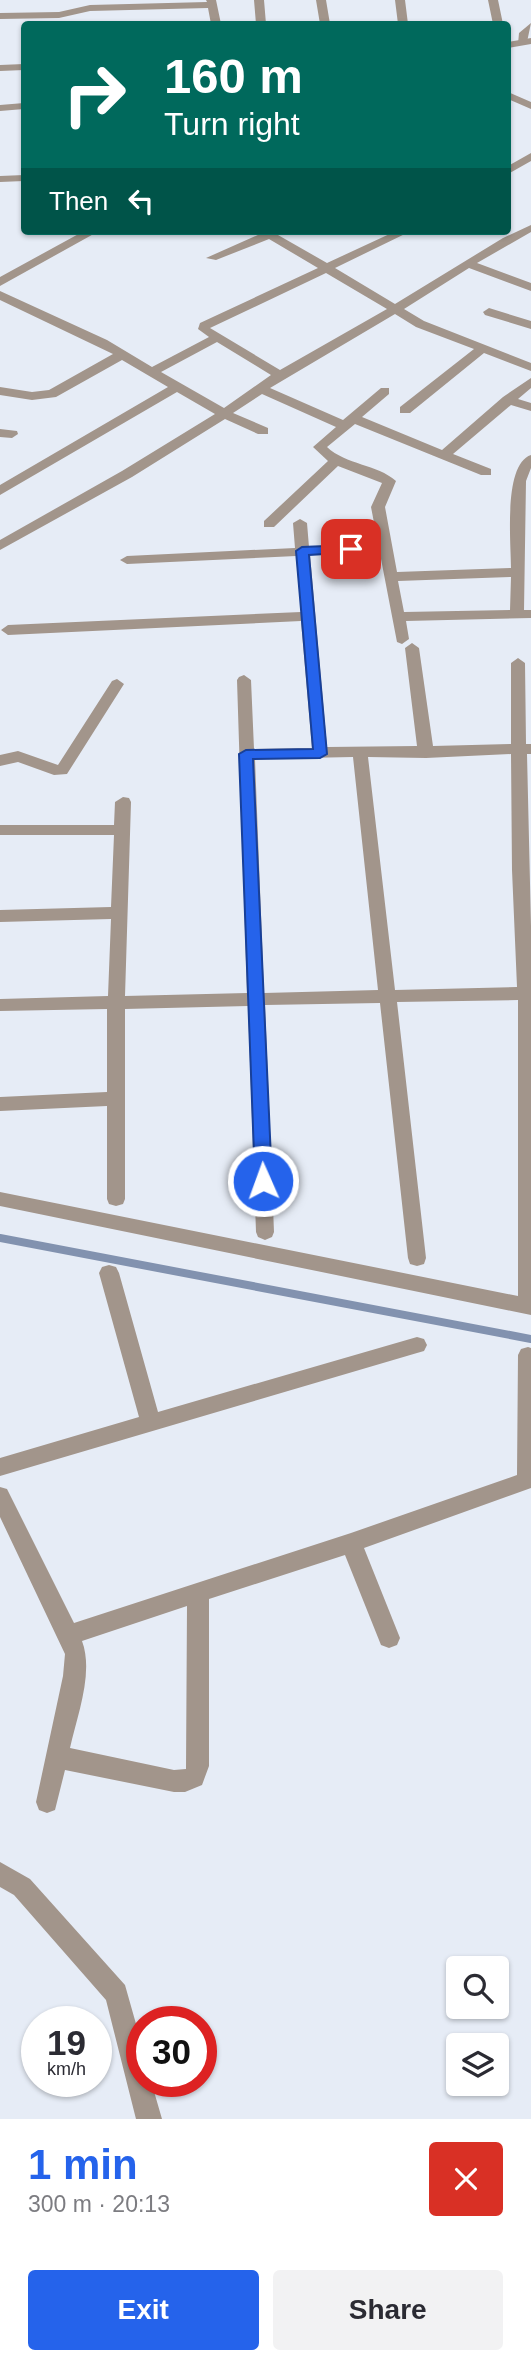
<!DOCTYPE html>
<meta charset="utf-8">
<style>
:root{--surface:#fff;--page:#f2f2f3;--text:#2b2b33;--muted:#7c7c81;--accent:#2563eb}
body{margin:0;font-family:Arial,sans-serif;background:var(--page);color:var(--text);height:100vh;display:flex;flex-direction:column;font-size:26px;white-space:nowrap}
*{box-sizing:border-box;margin:0}
p{font-size:23px;color:var(--muted)}
.icon{flex:none;width:38px;height:38px;fill:none;stroke:currentColor;stroke-width:2;stroke-linecap:round;stroke-linejoin:round}
.map{position:relative;height:2119px;overflow:hidden}
.sheet{display:flex;flex-direction:column;background:var(--surface);flex:1}
.sheet>*{flex:none}
.banner{position:absolute;left:21px;top:21px;width:490px;height:214px;border-radius:7px;box-shadow:0 2px 5px #0004;background:#00695c;color:#fff;overflow:hidden}
.tools{position:absolute;left:446px;top:1956px;display:grid;gap:14px}
.tools a{display:grid;place-items:center;width:63px;height:63px;border-radius:7px;background:var(--surface);box-shadow:0 2px 5px #0004;font-size:35px}
.speed{position:absolute;left:21px;top:2006px;display:flex;gap:14px;font-size:35px;font-weight:700;text-align:center}
.speed>*{display:grid;place-content:center;width:91px;height:91px;border-radius:50%;background:var(--surface);box-shadow:0 2px 5px #0004;line-height:1}
.speed small{font-size:18px;font-weight:400}
.speed .limit{border:10px solid #d22;background:#fff;color:#111}
.pin{position:absolute;display:grid;place-items:center;width:60px;height:60px;color:#fff;margin:-30px;border-radius:14px;box-shadow:0 4px 10px #0006}
.me{position:absolute;width:77px;margin:-38px;rotate:358deg;stroke-linejoin:round;filter:drop-shadow(0 0 5px #0008)}
.turn{display:flex;align-items:center;gap:24px;height:147px;padding:0 28px;font-size:32px}
.turn .icon{width:91px;height:91px;stroke-width:2.5}
.turn b{display:block;font-size:49px;line-height:60px}
.then{display:flex;align-items:center;height:66px;padding:0 28px;background:#0003;gap:14px;font-size:26px}
.round{display:grid;place-items:center;flex:none;width:74px;height:74px;border-radius:7px;background:var(--page)}
.head{display:flex;align-items:center;justify-content:space-between;height:119px;padding:0 28px}
h1{font-size:42px;font-weight:800;line-height:52px;color:var(--accent)}
.cta{display:flex;gap:14px;margin-top:auto;padding:14px 28px}
.cta a{flex:1;height:80px;border-radius:7px;background:var(--accent);color:#fff;font-size:28px;font-weight:800;line-height:80px;text-align:center}
.cta a+a{background:var(--page);color:var(--text)}
.map>svg:first-child{display:block}
.lines{fill:none;stroke-linecap:round;stroke-linejoin:round}
.stream{stroke:#8292af;stroke-width:8}
.minor{fill:#a2958b;fill-rule:evenodd}
.tertiary{fill:#a2958b;fill-rule:evenodd}
.route{fill:#2563eb;stroke:#184099;stroke-width:2}
</style>
<div class="map">
<svg width="531" height="2119" viewBox="0 0 531 2119">
<rect width="100%" height="100%" fill="#e6ecf6"/>
<g class="lines">
<path class="stream" d="M0,1238L531,1339"/>
<path class="minor" d="M206,0H216L221,24H211L208,8L90,11L59,18L0,19V13L59,12L90,5L207,2Z
M254,0H264L266,24H256Z
M316,0H326L330,24H320Z
M395,0H405L408,24H398Z
M488,0H498L503,24H493Z
M531,23L527,42L518,44L519,33Z
M24,64V70L0,71V65Z
M508,92L531,102V109L508,99Z
M24,103V109L0,111V105Z
M531,153V161L508,174V166Z
M24,175V181L0,182V176Z
M531,225V232L477,263L531,283V291L469,268L404,309L424,321L531,363V371L484,353L410,413H400V407L474,349L416,327L395,314L270,388L343,420L381,388H389V394L362,417L442,450L503,397L531,378V388L518,399L531,403V411L511,405L453,454L491,469V475H481L355,424L327,447C346,465 377,464 396,481L385,507L397,572L511,568C511,543 503,464 531,455V468L526,481L524,610H531V618L406,621L409,639L402,644L397,642L371,507L382,483L338,466L274,527H264V521L328,461L313,447L336,427L262,394L233,413L268,428V434H258L225,419L132,477L0,550V540L122,471L215,414L177,392L0,495V485L168,387L122,360L56,397L32,400L0,395V387L32,392L49,390L113,354L0,300V291L107,340L152,367L209,337L198,329L200,323L318,268L269,239L216,260L206,258L260,234L258,231H283L278,235L327,263L396,231H411L335,268L395,304L503,238ZM326,273L387,309L280,370L210,328ZM217,342L271,375L224,408L161,372ZM511,577L510,610L404,612L398,581Z
M489,308L531,321V329L485,315L483,312Z
M0,429L17,431L18,434L12,438L0,437Z
M300,519L307,523L309,547L351,545L358,549L351,553L310,555L327,747L417,746L405,648L412,643L419,648L433,746L511,744V663L518,658L525,663L526,744H531V754H527L531,926V1315L0,1206V1192L518,1296V1000L397,1002L426,1258L424,1264L417,1266L410,1264L408,1258L380,1003L265,1005L274,1232L272,1237L265,1240L258,1237L256,1232L248,1006L125,1009V1199L123,1204L116,1206L109,1204L107,1199V1106L0,1111V1097L107,1092V1009L0,1011V999L108,996L111,919L0,922V910L111,907L114,835H0V825H114L115,802L123,797L129,798L131,802L125,996L247,993L237,680L239,677L244,675L251,680L254,749L312,748L301,621L8,635L1,630L8,625L301,612L296,556L127,564L120,560L127,556L295,548L293,523ZM511,754L512,870L517,987L395,990L368,757L426,758ZM353,757L378,990L264,993L255,759Z
M117,679L124,684L67,774L54,775L18,762L0,766V755L18,751L58,765L112,681Z
M109,1265L116,1267L119,1273L158,1412L417,1337L424,1339L427,1345L424,1351L417,1353L0,1476V1458L139,1417L99,1273L102,1267Z
M528,1347L531,1348V1488L364,1548L400,1638L397,1645L389,1648L381,1645L345,1555L209,1599V1766L202,1785L185,1792H174L65,1770L55,1810L47,1813L39,1810L36,1802L63,1676L65,1654L0,1517V1487L7,1489L74,1623L351,1533L517,1475L518,1355L521,1349ZM187,1606L186,1769L174,1770L70,1748C77,1716 94,1673 82,1641Z
M0,1862L30,1879L125,1985L142,2045V2081H151L162,2119H136L106,2000L14,1895L0,1887Z"/>
<path class="tertiary" d="M531,38V44L508,48V42Z
M84,231H99L0,286V277Z"/>
</g>
<path class="route" d="M351,545L358,549L356,552L309,555L327,754L320,758L253,759L272,1181L269,1185H257L255,1181L239,754L246,750L313,749L296,551L302,547Z"/>
</svg>
<div class="tools">
<a><svg class="icon" aria-label="search" viewBox="0 0 24 24"><circle cx="10" cy="10" r="6"/><path d="M15 15l6 6"/></svg></a>
<a><svg class="icon" aria-label="layers" viewBox="0 0 24 24"><path d="M12 4l9 5-9 5-9-5zM3 14l9 5 9-5"/></svg></a>
</div>
<div class="speed"><div>19<small>km/h</small></div><div class="limit">30</div></div>
<div class="pin" style="left:351px;top:549px;background:#d93025"><svg class="icon" aria-label="arrive" viewBox="0 0 24 24"><path d="M6 21V4h12l-3 4 3 4H6"/></svg></div>
<svg class="me" style="left:263px;top:1181px" viewBox="-20 -20 40 40"><circle r="17" fill="#2563eb" stroke="#fff" stroke-width="3"/><path d="M0-11L8 9 0 5-8 9z" fill="#fff"/></svg>
<div class="banner">
<div class="turn"><svg class="icon" aria-label="right" viewBox="0 0 24 24"><path d="M7 20v-9h11M14 6l5 5-5 5"/></svg><div><b>160 m</b>Turn right</div></div>
<div class="then">Then<svg class="icon" aria-label="left" viewBox="0 0 24 24"><path d="M17 20v-9H6M10 6l-5 5 5 5"/></svg></div>
</div>
</div>
<section class="sheet">
<div class="head"><div><h1>1 min</h1><p>300 m · 20:13</p></div><a class="round" style="background:#d93025;color:#fff"><svg class="icon" aria-label="close" viewBox="0 0 24 24"><path d="M6 6l12 12M18 6L6 18"/></svg></a></div>
<div class="cta"><a>Exit</a><a>Share</a></div>
</section>
